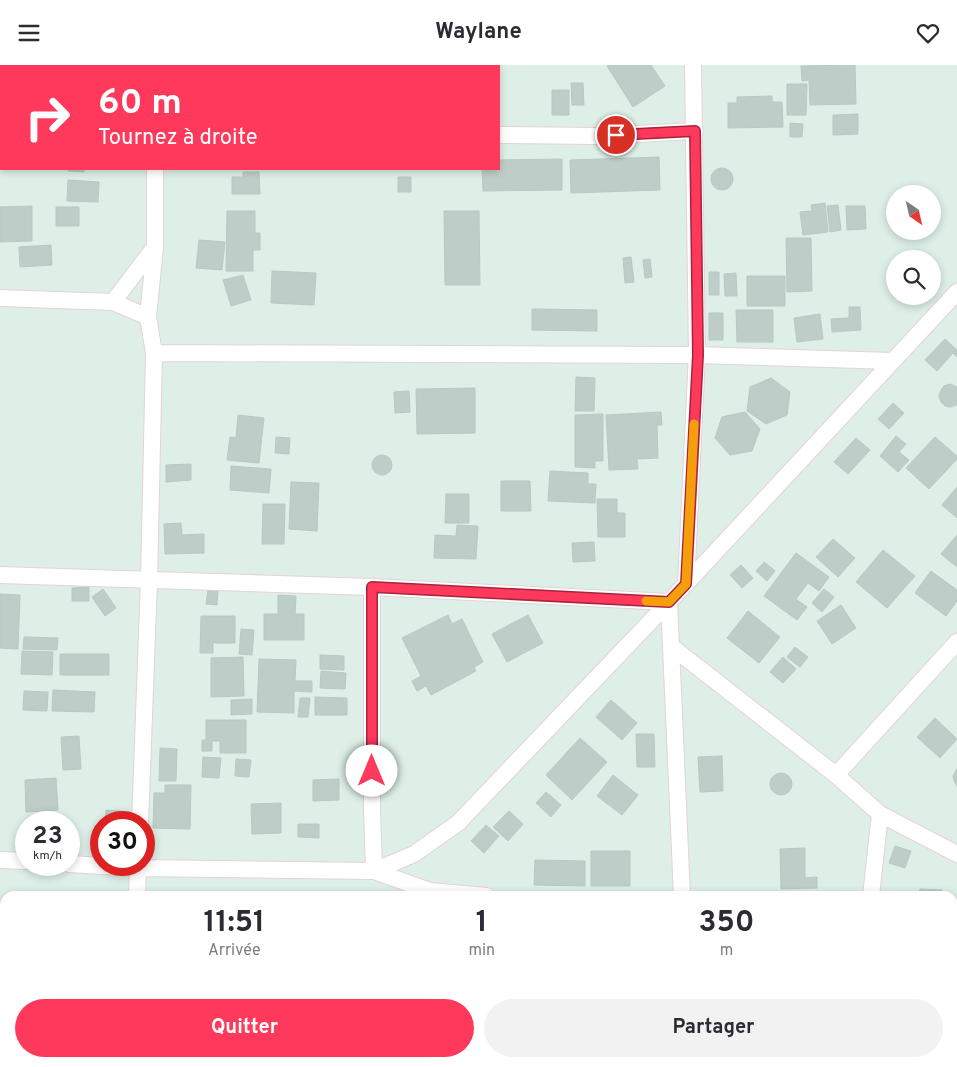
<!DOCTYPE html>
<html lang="fr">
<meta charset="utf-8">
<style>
:root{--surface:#fff;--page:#f2f2f3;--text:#2b2b33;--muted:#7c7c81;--accent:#ff395c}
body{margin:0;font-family:Overpass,sans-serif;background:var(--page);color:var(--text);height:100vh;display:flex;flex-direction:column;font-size:19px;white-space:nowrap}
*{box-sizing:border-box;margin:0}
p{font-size:16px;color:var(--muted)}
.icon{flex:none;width:28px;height:28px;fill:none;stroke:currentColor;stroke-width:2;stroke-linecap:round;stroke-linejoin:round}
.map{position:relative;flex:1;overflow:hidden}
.panel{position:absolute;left:0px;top:826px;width:958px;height:176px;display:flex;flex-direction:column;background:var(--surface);border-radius:15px 15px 0 0;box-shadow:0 2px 8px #0003}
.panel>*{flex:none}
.guide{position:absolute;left:0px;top:0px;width:500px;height:105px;box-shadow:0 2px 8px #0003;background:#ff395c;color:#fff;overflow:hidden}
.needle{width:32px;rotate:146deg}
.controls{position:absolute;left:886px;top:120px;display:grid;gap:10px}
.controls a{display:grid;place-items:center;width:55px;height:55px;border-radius:50%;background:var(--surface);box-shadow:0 2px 8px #0003;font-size:25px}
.speed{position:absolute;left:15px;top:746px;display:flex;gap:10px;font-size:25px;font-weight:700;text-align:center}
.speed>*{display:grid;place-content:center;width:65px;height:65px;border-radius:50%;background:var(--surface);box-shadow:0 2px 8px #0003;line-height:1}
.speed small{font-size:12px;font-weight:400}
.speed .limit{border:8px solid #d22;background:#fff;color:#111}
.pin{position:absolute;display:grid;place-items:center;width:42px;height:42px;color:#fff;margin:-21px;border:2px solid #fff;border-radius:50%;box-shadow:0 1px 5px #0007}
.me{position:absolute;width:55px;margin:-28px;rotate:0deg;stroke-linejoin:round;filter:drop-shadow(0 0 4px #0008)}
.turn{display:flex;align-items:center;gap:18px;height:105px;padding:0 15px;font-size:22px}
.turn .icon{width:65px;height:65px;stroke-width:2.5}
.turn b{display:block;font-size:35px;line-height:42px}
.eta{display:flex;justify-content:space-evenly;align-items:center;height:85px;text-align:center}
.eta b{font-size:30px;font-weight:700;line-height:35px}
.button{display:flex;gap:10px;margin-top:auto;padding:10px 15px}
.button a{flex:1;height:58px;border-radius:30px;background:var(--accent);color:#fff;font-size:20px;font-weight:700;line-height:58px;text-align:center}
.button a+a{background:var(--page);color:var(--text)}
header{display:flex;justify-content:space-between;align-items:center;height:65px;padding:0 15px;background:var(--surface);font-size:22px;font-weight:700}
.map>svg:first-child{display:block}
.building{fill:#bfcdc8;stroke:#b6cac3}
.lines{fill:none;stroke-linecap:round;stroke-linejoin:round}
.street-casing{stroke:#e6d2d5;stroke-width:18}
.street{stroke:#fff;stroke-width:16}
.route-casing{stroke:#a6253c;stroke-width:12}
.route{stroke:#ff395c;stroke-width:9}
.slow{stroke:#f59e0b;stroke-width:9}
</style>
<header><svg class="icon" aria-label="menu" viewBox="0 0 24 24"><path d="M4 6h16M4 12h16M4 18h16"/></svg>Waylane<svg class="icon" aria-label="heart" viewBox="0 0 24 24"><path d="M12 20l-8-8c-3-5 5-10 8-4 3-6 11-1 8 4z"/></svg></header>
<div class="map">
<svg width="957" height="1002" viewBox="0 0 957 1002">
<rect width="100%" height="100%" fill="#ddefe7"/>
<path class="building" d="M315,0H349V1H315Z
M410,0H445V1H410Z
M461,0H493L461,1Z
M609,0H651L665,21L633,42L607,1Z
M855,0L856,39L810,40L809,15L802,16L801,1Z
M571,18H583L584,40H572Z
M787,19H807L806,50H787Z
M552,25H569V50H552Z
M772,31V37H782L783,62L728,63V38H737V32Z
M858,49V69L833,70V50Z
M790,58L803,59L802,72H790Z
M659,92L660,125L571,128L570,95Z
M562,94V125L483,126L482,104H499V95Z
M711 114a11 11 0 1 1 22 0a11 11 0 1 1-22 0Z
M69,104H84V107L68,106Z
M243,107H259L260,129H232V112H243Z
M398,112H411V127H398Z
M68,115L99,117L98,137L67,136Z
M825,138L828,167L803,170L800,147L812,146L811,140Z
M838,140L841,165L830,167L827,141Z
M32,141V176L0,177V142Z
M846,141H865L866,164L847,165Z
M56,142H79V161H56Z
M227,146H255V168H260V185H253V206H226Z
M444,146H479L480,220H445Z
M786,173H811L812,226L787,227Z
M199,175L225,177L222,205L196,203Z
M51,180L52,200L20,202L19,182Z
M631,192L634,217L625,218L623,193Z
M650,194L652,212L645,213L643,195Z
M272,206L316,208L314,240L271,238Z
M709,207H719V230H709Z
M736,208L737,231H725L724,209Z
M243,210L251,235L231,241L223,215Z
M747,211H785V241H747Z
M849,242H860L861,265L832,267L831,254L849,253Z
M532,244L597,245V266L532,265Z
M736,245H773V277H737Z
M709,248H723V275H709Z
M820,249L823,274L797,277L794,253Z
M945,274L957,285V292L953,288L937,306L925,295Z
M576,312L595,313L594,346H575Z
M771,313L790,327L787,350L766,359L747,346L750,322Z
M950,319L957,322V340L950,342L945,341L941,337L939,331L941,325L944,321Z
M475,323V368L417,369L416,324Z
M409,326L410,347L395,348L394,327Z
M893,338L904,348L889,364L878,354Z
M661,347L662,360H657L658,393L637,394L638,404L609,405L606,350Z
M745,347L760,364L752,386L730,390L715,373L722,352Z
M603,349V396H595V403L575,402V350Z
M238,350L264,353L259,398L227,395L230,372L236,373Z
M896,371L906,379L899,387L909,395L898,407L880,391Z
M276,372L290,373L289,389L275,388Z
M935,372L957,391V394L929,424L906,403Z
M856,373L870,385L848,409L834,397Z
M372 400a10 10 0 1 1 20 0a10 10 0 1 1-20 0Z
M191,399V415L166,417V400Z
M231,401L271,404L269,428L230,425Z
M550,406L588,408V419H596L595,438L548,436Z
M501,416H530L531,446H501Z
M291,417L319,418L317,466L289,464Z
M957,422V453L942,440Z
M446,429H469V458H445Z
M597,434H617V448H625V472H598Z
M263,439H285L284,479H262Z
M181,458L182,470L204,469V488L165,489L164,459Z
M457,460L478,461L476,494L434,493L435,470L456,471Z
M957,470V502L941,489Z
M833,474L855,493L838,512L816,492Z
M594,477L595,496L573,497L572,478Z
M883,485L915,511L887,543L856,517Z
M796,488L829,512L819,526L808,518L796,534L807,542L797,555L764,531Z
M764,497L775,506L767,516L756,506Z
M741,500L753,513L742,523L730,510Z
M931,506L957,525V536L946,551L915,528Z
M89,522V536H72V523Z
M103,524L116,543L105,551L92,532Z
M824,524L834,532L822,547L812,538Z
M208,525L218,526L217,540L206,539Z
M0,529L20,530L18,584L0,583Z
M278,530L296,531L295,549H304V575H264V549H278Z
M841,540L856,563L832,579L817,556Z
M748,546L780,572L759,598L727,573Z
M448,550L452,559L462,554L483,597L474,602L476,606L431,630L426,621L417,626L412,616L421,611L402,573Z
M528,550L543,578L507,597L492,569Z
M201,551H235V578H213V588H200Z
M241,564L254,565L252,590L239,589Z
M24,572L58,573L57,585L23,584Z
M795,582L808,592L800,602L787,592Z
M22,586L53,587L52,610L21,609Z
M60,589H109V610H60Z
M320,590L344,591V605L320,604Z
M243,592L244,631L211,632V593Z
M783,592L796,604L783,618L770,607Z
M259,594L296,595L295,616H312V627L294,626V648L257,647Z
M321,606L346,608L345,624L320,623Z
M53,625L95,627L94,647L52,646Z
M24,626L48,627L47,646L23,645Z
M315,632L347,633V650H315Z
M300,633H310L308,652H298Z
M252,634V649L231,650V635Z
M611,635L637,658L622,675L596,652Z
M935,653L957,674L940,693L917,672Z
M206,655H246V688H220V676H212V686H202V675H206Z
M636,669H654L655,702H637Z
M79,671L81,704L63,705L61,672Z
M580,673L607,697L572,735L546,710Z
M160,683L177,684L176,716H159Z
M722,691L723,726L700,727L698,692Z
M203,692L221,693L219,713L202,712Z
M236,694L251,695L249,712L235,711Z
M957,704V721L954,716L953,711Z
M770 719a11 11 0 1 1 22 0a11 11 0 1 1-22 0Z
M613,710L638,730L622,750L597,731Z
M56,713L58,745L26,747L25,715Z
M339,714V735L313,736V715Z
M165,720H191L190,764L153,763L154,728H165Z
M546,727L561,740L551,752L536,738Z
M281,738V768L252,769L251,739Z
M106,745L121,746L120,758H105Z
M509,746L523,759L508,776L493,762Z
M298,759H319V773L298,772Z
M486,760L499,771L484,788L471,776Z
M895,781L911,786L905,803L889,798Z
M805,783V813L817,812V823L781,824L780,784Z
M591,786H630V821H591Z
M535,795L585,796V821L534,820Z
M920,824L942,825V831H919Z
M953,842L957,843V862H952Z
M348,998H366V1002H348Z
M442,998H494V1002H442Z
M765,998H803V1002H765Z
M908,998H941L940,1002H908Z"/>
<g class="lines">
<defs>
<path id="street" d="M155,0V1
M375,1V0
M499,70L596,71L695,66
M0,233L113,237L148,252
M113,237L154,183
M154,288L697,290L892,296
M0,510L372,522L669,537
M686,519L697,290L693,0
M372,522V743L374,806L430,826L486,831
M669,537L682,831
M672,582L836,710L880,749L957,789
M836,710L957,577
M140,758L149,516L154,288L148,252L155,182V104
M0,795L26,796
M69,799L138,803L374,806L414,789L458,758L669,537L957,227
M137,831L138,800
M871,831L880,749
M873,998V1002
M133,1002L134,998
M671,1002L672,998"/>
</defs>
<use href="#street" class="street-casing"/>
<use href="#street" class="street"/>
</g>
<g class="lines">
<defs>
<path id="route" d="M372,706V522L669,537L686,519L698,290L695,66L616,70"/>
</defs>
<use href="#route" class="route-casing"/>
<use href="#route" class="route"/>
<path class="slow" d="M646,536L669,537L686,519L694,359"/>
</g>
</svg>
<div class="controls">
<a><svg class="needle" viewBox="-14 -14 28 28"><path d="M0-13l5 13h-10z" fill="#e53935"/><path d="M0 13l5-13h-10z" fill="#7c7c81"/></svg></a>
<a><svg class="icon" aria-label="search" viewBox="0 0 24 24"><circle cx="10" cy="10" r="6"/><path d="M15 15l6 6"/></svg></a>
</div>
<div class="speed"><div>23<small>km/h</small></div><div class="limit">30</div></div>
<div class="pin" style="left:616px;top:70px;background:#d93025"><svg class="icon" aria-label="arrive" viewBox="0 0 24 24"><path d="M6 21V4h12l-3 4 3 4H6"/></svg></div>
<svg class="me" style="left:372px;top:706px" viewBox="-20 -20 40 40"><circle r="19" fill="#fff"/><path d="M0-13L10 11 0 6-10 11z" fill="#ff395c"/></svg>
<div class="guide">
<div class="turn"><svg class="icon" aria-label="right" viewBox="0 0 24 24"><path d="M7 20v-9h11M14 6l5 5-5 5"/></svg><div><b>60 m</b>Tournez à droite</div></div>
</div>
<section class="panel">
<div class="eta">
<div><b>11:51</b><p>Arrivée</p></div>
<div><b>1</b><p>min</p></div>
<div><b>350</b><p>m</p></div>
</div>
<div class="button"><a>Quitter</a><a>Partager</a></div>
</section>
</div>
